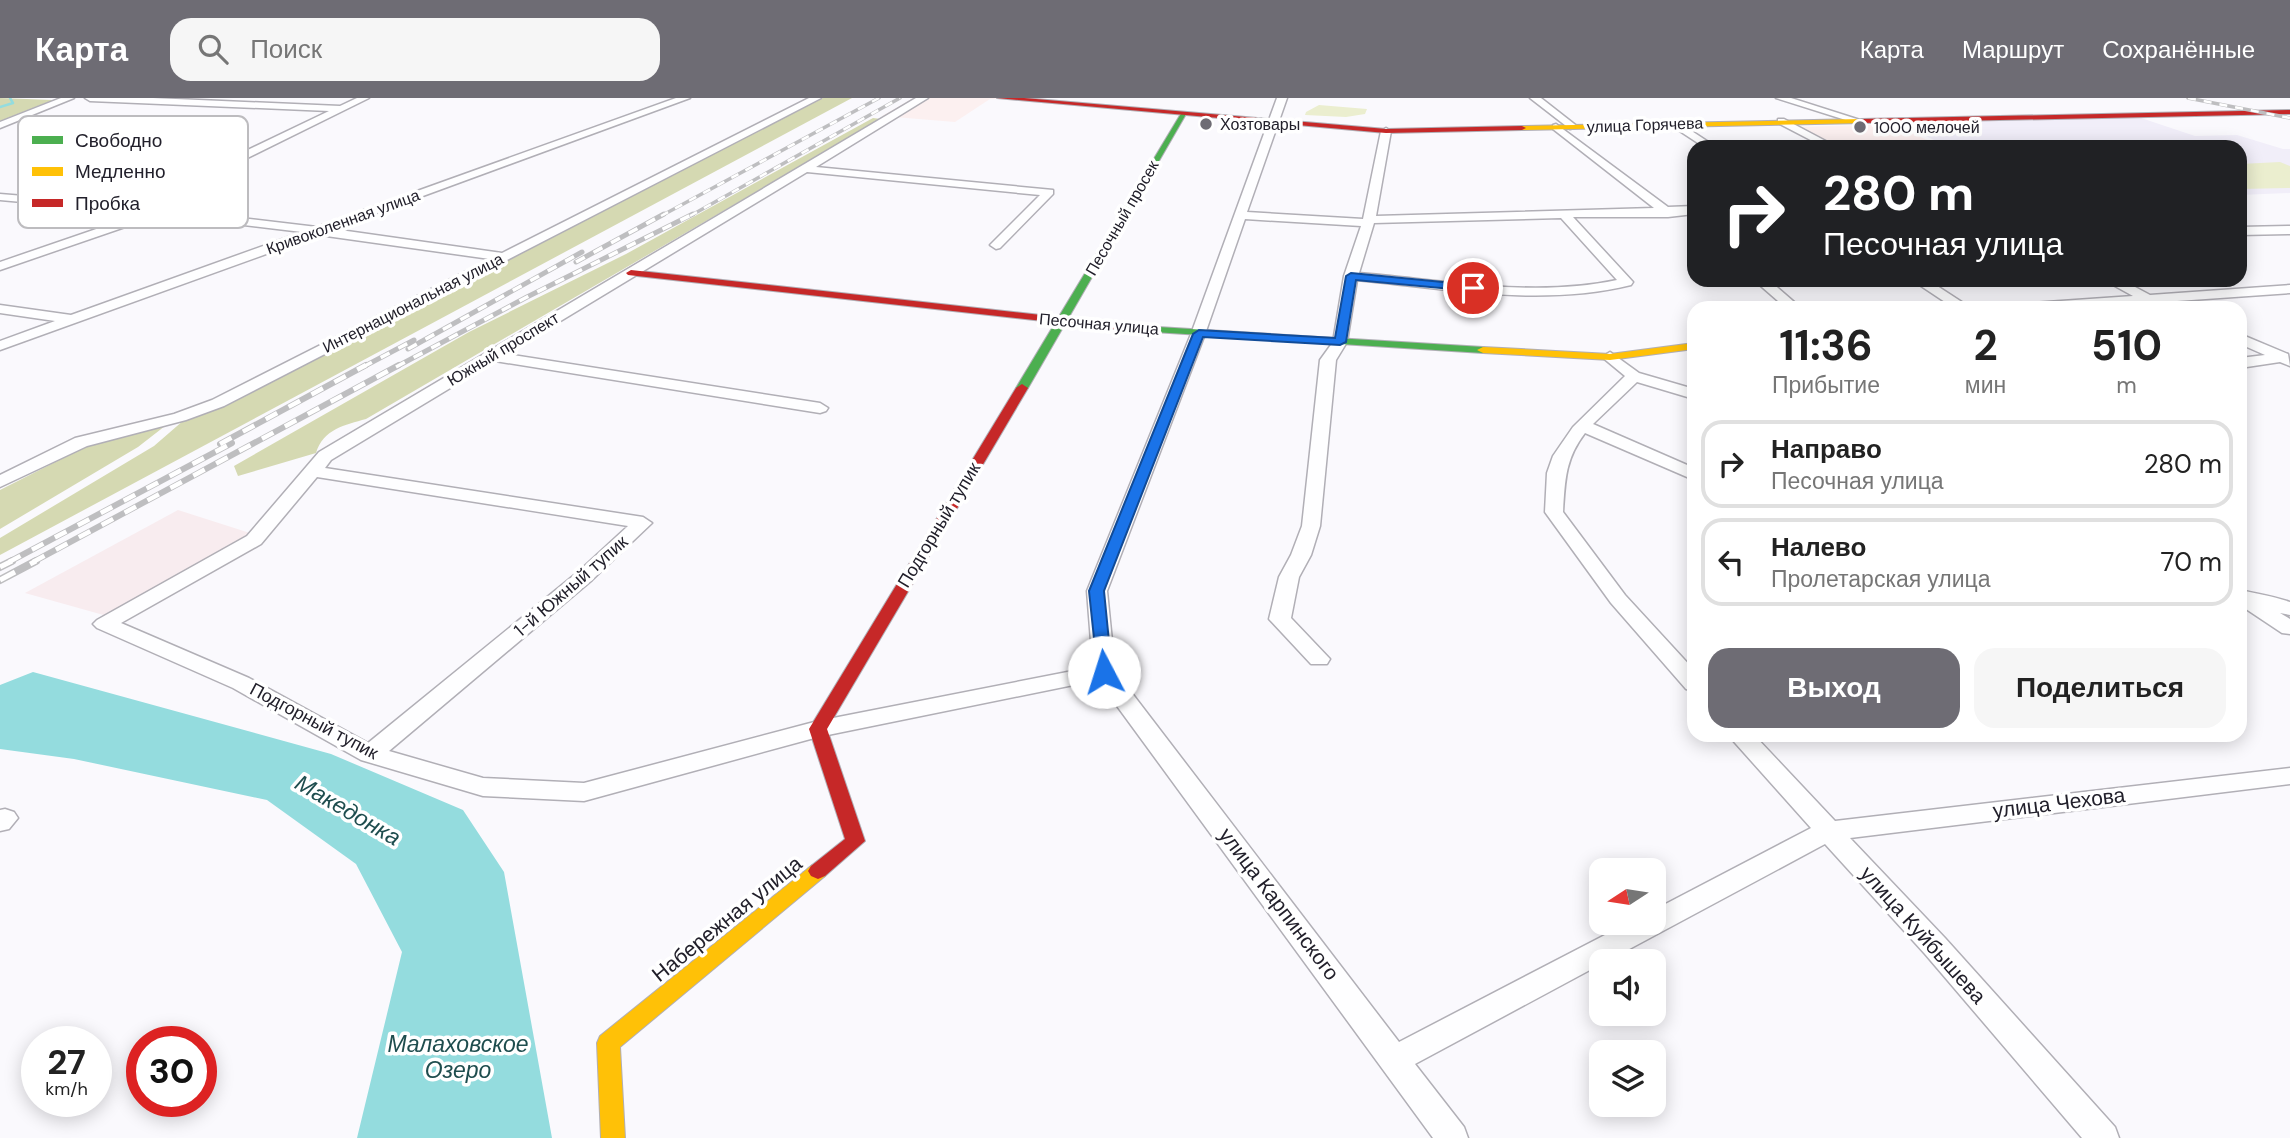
<!DOCTYPE html>
<html lang="ru">
<meta charset="utf-8">
<style>
:root{--surface:#fff;--page:#f6f6f6;--text:#222;--muted:#767676;--line:#e0e0e0;--accent:#6e6c74}
body{margin:0;font-family:"DM Sans",sans-serif;background:var(--page);color:var(--text);height:100vh;display:flex;flex-direction:column;font-size:26px;white-space:nowrap}
*{box-sizing:border-box;margin:0}
p{font-size:23px;color:var(--muted)}
.icon{flex:none;width:38px;height:38px;fill:none;stroke:currentColor;stroke-width:2;stroke-linecap:round;stroke-linejoin:round}
.map{position:relative;flex:1;overflow:hidden}
.panel{position:absolute;left:1687px;top:203px;width:560px;height:441px;display:flex;flex-direction:column;background:var(--surface);border-radius:21px;box-shadow:0 4px 18px #0003}
.panel>*{flex:none}
.top-card{position:absolute;left:1687px;top:42px;width:560px;height:147px;border-radius:21px;box-shadow:0 4px 18px #0003;background:#202124;color:#fff;overflow:hidden}
.needle{width:46px;rotate:258deg}
.tools{position:absolute;left:1589px;top:760px;display:grid;gap:14px}
.tools a{display:grid;place-items:center;width:77px;height:77px;border-radius:14px;background:var(--surface);box-shadow:0 4px 18px #0003;font-size:35px}
.speed{position:absolute;left:21px;top:928px;display:flex;gap:14px;font-size:35px;font-weight:700;text-align:center}
.speed>*{display:grid;place-content:center;width:91px;height:91px;border-radius:50%;background:var(--surface);box-shadow:0 4px 18px #0003;line-height:1}
.speed small{font-size:18px;font-weight:400}
.speed .limit{border:10px solid #d22;background:#fff;color:#111}
.pin{position:absolute;display:grid;place-items:center;width:60px;height:60px;color:#fff;margin:-30px;border:4px solid #fff;border-radius:50%;box-shadow:0 2px 7px #0007}
.me{position:absolute;width:77px;margin:-38px;rotate:355deg;stroke-linejoin:round;filter:drop-shadow(0 0 5px #0008)}
.turn{display:flex;align-items:center;gap:24px;height:147px;padding:0 21px;font-size:32px}
.turn .icon{width:91px;height:91px;stroke-width:2.5}
.turn b{display:block;font-size:49px;line-height:60px}
.eta{display:flex;justify-content:space-evenly;align-items:center;height:119px;text-align:center}
.eta b{font-size:42px;font-weight:700;line-height:49px}
.primary-button{display:flex;gap:14px;margin-top:auto;padding:14px 21px}
.primary-button a{flex:1;height:80px;border-radius:21px;background:var(--accent);color:#fff;font-size:28px;font-weight:700;line-height:80px;text-align:center}
.primary-button a+a{background:var(--page);color:var(--text)}
ul{padding:0;list-style:none}
li{display:flex;align-items:center;gap:21px;height:88px;margin:0 14px 10px;padding:0 7px;border:4px solid var(--line);border-radius:21px}
li div{flex:1}
li b{display:block;font-size:26px}
li em{font-style:normal}
header{display:flex;align-items:center;gap:42px;box-sizing:border-box;height:98px;padding:0 35px;background:var(--accent);color:#fff}
header strong{font-size:33px}
nav{display:flex;gap:38px;margin-inline-start:auto;font-size:24px}
.search{width:490px;height:63px;background:var(--page);display:flex;align-items:center;gap:18px;box-sizing:border-box;padding:0 24px;border-radius:21px;color:var(--muted);font-size:26px}
.map>svg:first-child{display:block}
.commercial{fill:#fcf0f0}
.industrial{fill:#f8ecef}
.built{fill:#f1eef9}
.green{fill:#ebeecf}
.forest{fill:#d5d9b2}
.water{fill:#94dcde}
.lines{fill:none;stroke-linecap:round;stroke-linejoin:round}
.stream{stroke:#94dcde;stroke-width:2.5}
.street-casing{stroke:#b1afb6;stroke-width:3}
.fast-casing{stroke:#b1afb6;stroke-width:2}
.slow-casing{stroke:#b1afb6;stroke-width:2}
.jam-casing{stroke:#b1afb6;stroke-width:2}
.street{fill:#fefeff;fill-rule:evenodd}
.fast{fill:#4caf50;fill-rule:evenodd}
.slow{fill:#ffc107;fill-rule:evenodd}
.jam{fill:#c62828;fill-rule:evenodd}
.rail-far3-casing{stroke:#bebec0;stroke-width:3.5}
.rail-far2-casing{stroke:#bebec0;stroke-width:5}
.rail-far1-casing{stroke:#bebec0;stroke-width:6}
.rail-casing{stroke:#bebec0;stroke-width:8}
.rail-far3{stroke:#fff;stroke-width:2.5;stroke-dasharray:8;stroke-linecap:butt}
.rail-far2{stroke:#fff;stroke-width:3.5;stroke-dasharray:10;stroke-linecap:butt}
.rail-far1{stroke:#fff;stroke-width:4.5;stroke-dasharray:13;stroke-linecap:butt}
.rail{stroke:#fff;stroke-width:5;stroke-dasharray:17;stroke-linecap:butt}
.route{fill:#1a73e8;stroke:#114b97;stroke-width:2}
.poi-dot{fill:#6e6c74;stroke:#fff;stroke-width:2.5}
.labels{text-anchor:middle;dominant-baseline:central;stroke-width:7;stroke-linejoin:round;paint-order:stroke}
.far-poi-label{font-size:16px;fill:#22202b;stroke:#fff;text-anchor:start}
.far-street-label{font-size:16px;fill:#22202b;stroke:#fff}
.street-label{font-size:18px;fill:#22202b;stroke:#fff}
.near-street-label{font-size:21px;fill:#22202b;stroke:#fff}
.near-water-label{font-size:23px;font-style:italic;fill:#1e4d4e;stroke:#fff}
.key{fill:#fff;stroke:#bdbcbf;stroke-width:2}
.key-label{font-size:19px;fill:#22202b}
</style>
<header>
<strong>Карта</strong>
<div class="search"><svg class="icon" aria-label="search" viewBox="0 0 24 24"><circle cx="10" cy="10" r="6"/><path d="M15 15l6 6"/></svg>Поиск</div>
<nav><a>Карта</a><a>Маршрут</a><a>Сохранённые</a></nav>
</header>
<div class="map">
<svg width="2290" height="1040" viewBox="0 0 2290 1040">
<rect width="100%" height="100%" fill="#faf9fd"/>
<path class="commercial" d="M913,0H1038L990,1L955,24L882,18Z
M1893,26L1942,49H1837L1796,29Z"/>
<path class="industrial" d="M178,412L253,436L107,518L25,495Z"/>
<path class="built" d="M2138,19L2195,38L2237,37L2283,51H2290V95L2240,97V49H1949L1898,25Z"/>
<path class="green" d="M1319,7L1367,11L1365,16L1346,19L1305,17L1306,14Z
M2280,64L2290,68V90L2240,91V66Z"/>
<path class="forest" d="M0,0L53,2L0,23Z
M823,0H852L0,457V440L154,348L184,322L223,308Z
M873,20L881,21L366,321C345,327 323,331 316,355L238,378L234,368L469,234L626,156Z
M165,328L138,349L0,431V392L87,348Z"/>
<path class="water" d="M33,574L331,656L463,712L504,774L552,1040H357L402,854L356,766L267,702L74,661L0,651V587Z"/>
<g class="lines">
<path class="stream" d="M0,9L13,5L10,0"/>
<defs>
<path id="street" d="M61,0H74L0,30V24Z
M85,0H153L340,8L357,0H369L148,109L317,129L676,0H690L333,131L502,155L809,0H821L224,308L186,322L87,348L0,389V377L75,340L174,316L212,302L490,161L319,137L0,252V243L55,223L0,215V207L71,217L302,134L160,117L0,172V164L143,115L0,102V96L133,107L329,13L90,3Z
M916,0H928L816,69L1053,92V96L1000,150L996,151L990,147L1040,97L807,74L506,256L820,305L828,310L826,313L820,315L495,263L331,362L325,370L643,419L652,425L592,482L389,653L483,680L584,685L818,623L1093,569L1087,493L1191,236L1277,0H1287L1247,114L1363,121L1381,33L1386,30L1391,33L1376,118L1654,110L1553,31V27L1556,26L1668,109L1694,108V116L1668,119H1573L1633,184L1631,187C1541,209 1447,191 1357,182L1347,244L1336,262L1320,428L1311,457L1299,479L1291,520L1330,561L1327,566H1311L1269,521L1279,479L1291,457L1302,428L1320,262L1333,244L1344,178L1361,128L1245,121L1205,236L1107,493L1115,573L1399,944L1630,824H1654V812L1811,730L1728,637H1754L1835,723L2290,670V686L1850,740L1945,840L2115,1029L2119,1040H2082L1925,856L1825,746L1607,863H1601V866L1415,966L1464,1029L1468,1040H1433L1098,582L818,639L584,703L483,698L361,662L233,590L97,530L93,526L97,522L247,438L319,354ZM1561,120L1617,182C1533,200 1443,182 1359,175L1374,125ZM317,379L628,428L578,474L368,645L249,580L121,525L261,446Z
M1530,0H1541L1578,29L1570,31Z
M1776,0H1791L1860,22L1852,24Z
M1778,21H1784L1837,49H1824L1778,25Z
M1672,24H1678L1716,49H1704L1672,28Z
M2290,128V136L2240,137V129Z
M1754,182H1769L1801,210H1786Z
M1912,182H1928L1971,210H1954Z
M2104,182H2122L2150,197L2290,187V195L2077,210H2010L2017,206L2133,198Z
M2240,236L2288,256L2290,268L2280,264L2240,270V260L2265,257L2240,246Z
M1610,254L1639,275L1694,291V301L1637,284L1593,326L1694,370V382L1585,335C1565,361 1565,383 1563,414L1625,497L1694,572V593L1686,591L1611,505L1545,414L1547,375L1553,358L1573,329L1625,278L1602,259Z
M2240,492C2257,496 2273,498 2290,504V517L2280,515L2290,521V536L2282,535L2240,507Z
M5,711L14,714L18,720L9,731L0,733V712Z"/>
<path id="fast" d="M1182,14L1186,16L1028,290L1022,294L1018,293L1016,290Z
M1142,228L1483,249L1489,252L1483,255L1138,233V229Z"/>
<path id="slow" d="M1861,21L1864,25L1522,32L1518,30L1522,28Z
M1694,245V251L1610,262L1483,255L1477,252L1483,249L1610,256Z
M818,765L825,768L828,773L825,778L620,949L625,1040H601L597,945L600,938L811,768Z"/>
<path id="jam" d="M997,0H1024L1386,31L1522,28L1526,30L1522,32L1386,35Z
M2290,12V16L1861,25L1857,23L1861,21Z
M631,172L1142,228L1147,231L1142,234L628,177L626,175Z
M1022,286L1028,290L827,631L865,743L825,778L818,781L811,778L808,773L811,768L845,741L809,631L1016,290Z"/>
</defs>
<use href="#street" class="street-casing"/>
<use href="#fast" class="fast-casing"/>
<use href="#slow" class="slow-casing"/>
<use href="#jam" class="jam-casing"/>
<use href="#street" class="street"/>
<use href="#fast" class="fast"/>
<use href="#slow" class="slow"/>
<use href="#jam" class="jam"/>
<defs>
<path id="rail-far3" d="M2188,0L2290,20
M661,118L879,0
M690,118L900,0"/>
<path id="rail-far2" d="M576,164L664,116
M408,251L582,154
M363,269L414,242
M396,269L527,199L693,116"/>
<path id="rail-far1" d="M220,346L366,267
M9,464L232,345
M33,464L399,267"/>
<path id="rail" d="M0,469L12,463
M0,482L36,463"/>
</defs>
<use href="#rail-far3" class="rail-far3-casing"/>
<use href="#rail-far2" class="rail-far2-casing"/>
<use href="#rail-far1" class="rail-far1-casing"/>
<use href="#rail" class="rail-casing"/>
<use href="#rail-far3" class="rail-far3"/>
<use href="#rail-far2" class="rail-far2"/>
<use href="#rail-far1" class="rail-far1"/>
<use href="#rail" class="rail"/>
</g>
<path class="route" d="M1351,175L1473,187L1478,190L1473,193L1356,182L1346,244L1340,247L1203,239L1104,493L1112,574L1110,578H1098L1089,493L1193,236L1199,232L1335,240L1346,178Z"/>
<g class="poi-dot">
<circle cx="1206" cy="26" r="7"/>
<circle cx="1860" cy="29" r="7"/>
</g>
<g class="labels">
<g class="far-poi-label">
<text x="1220" y="26">Хозтовары</text>
<text x="1874" y="29">1000 мелочей</text>
</g>
<g class="far-street-label">
<text transform="translate(1645 27) rotate(-2)">улица Горячева</text>
<text transform="translate(1122 120) rotate(-60)">Песочный просек</text>
<text transform="translate(343 124) rotate(-20)">Кривоколенная улица</text>
<text transform="translate(413 205) rotate(-27)">Интернациональная улица</text>
<text transform="translate(1099 226) rotate(5)">Песочная улица</text>
<text transform="translate(503 251) rotate(-31)">Южный проспект</text>
</g>
<g class="street-label">
<text transform="translate(939 427) rotate(-59)">Подгорный тупик</text>
<text transform="translate(571 488) rotate(-41)">1-й Южный тупик</text>
<text transform="translate(314 623) rotate(28)">Подгорный тупик</text>
</g>
<g class="near-street-label">
<text transform="translate(2059 705) rotate(-7)">улица Чехова</text>
<text transform="translate(1279 806) rotate(53)">улица Карпинского</text>
<text transform="translate(727 821) rotate(-39)">Набережная улица</text>
<text transform="translate(1923 837) rotate(48)">улица Куйбышева</text>
</g>
<g class="near-water-label">
<text transform="translate(348 712) rotate(30)">Македонка</text>
<text x="458" y="946">Малаховское<tspan x="458" dy="26">Озеро</tspan></text>
</g>
</g>
<rect x="18" y="18" width="230" height="112" rx="10" class="key"/>
<rect x="32" y="38" width="31" height="8" fill="#4caf50"/>
<rect x="32" y="69" width="31" height="9" fill="#ffc107"/>
<rect x="32" y="101" width="31" height="8" fill="#c62828"/>
<g class="key-label">
<text x="75" y="49">Свободно</text>
<text x="75" y="80">Медленно</text>
<text x="75" y="112">Пробка</text>
</g>
</svg>
<div class="tools">
<a><svg class="needle" viewBox="-14 -14 28 28"><path d="M0-13l5 13h-10z" fill="#e53935"/><path d="M0 13l5-13h-10z" fill="#767676"/></svg></a>
<a><svg class="icon" aria-label="sound" viewBox="0 0 24 24"><path d="M4 9h4l5-4v14l-5-4H4zM17 9q2 3 0 6"/></svg></a>
<a><svg class="icon" aria-label="layers" viewBox="0 0 24 24"><path d="M12 4l9 5-9 5-9-5zM3 14l9 5 9-5"/></svg></a>
</div>
<div class="speed"><div>27<small>km/h</small></div><div class="limit">30</div></div>
<div class="pin" style="left:1473px;top:190px;background:#d93025"><svg class="icon" aria-label="arrive" viewBox="0 0 24 24"><path d="M6 21V4h12l-3 4 3 4H6"/></svg></div>
<svg class="me" style="left:1104px;top:574px" viewBox="-20 -20 40 40"><circle r="19" fill="#fff"/><path d="M0-13L10 11 0 6-10 11z" fill="#1a73e8"/></svg>
<div class="top-card">
<div class="turn"><svg class="icon" aria-label="right" viewBox="0 0 24 24"><path d="M7 20v-9h11M14 6l5 5-5 5"/></svg><div><b>280 m</b>Песочная улица</div></div>
</div>
<section class="panel">
<div class="eta">
<div><b>11:36</b><p>Прибытие</p></div>
<div><b>2</b><p>мин</p></div>
<div><b>510</b><p>m</p></div>
</div>
<ul>
<li><svg class="icon" aria-label="right" viewBox="0 0 24 24"><path d="M7 20v-9h11M14 6l5 5-5 5"/></svg><div><b>Направо</b><p>Песочная улица</p></div><em>280 m</em></li>
<li><svg class="icon" aria-label="left" viewBox="0 0 24 24"><path d="M17 20v-9H6M10 6l-5 5 5 5"/></svg><div><b>Налево</b><p>Пролетарская улица</p></div><em>70 m</em></li>
</ul>
<div class="primary-button"><a>Выход</a><a>Поделиться</a></div>
</section>
</div>
